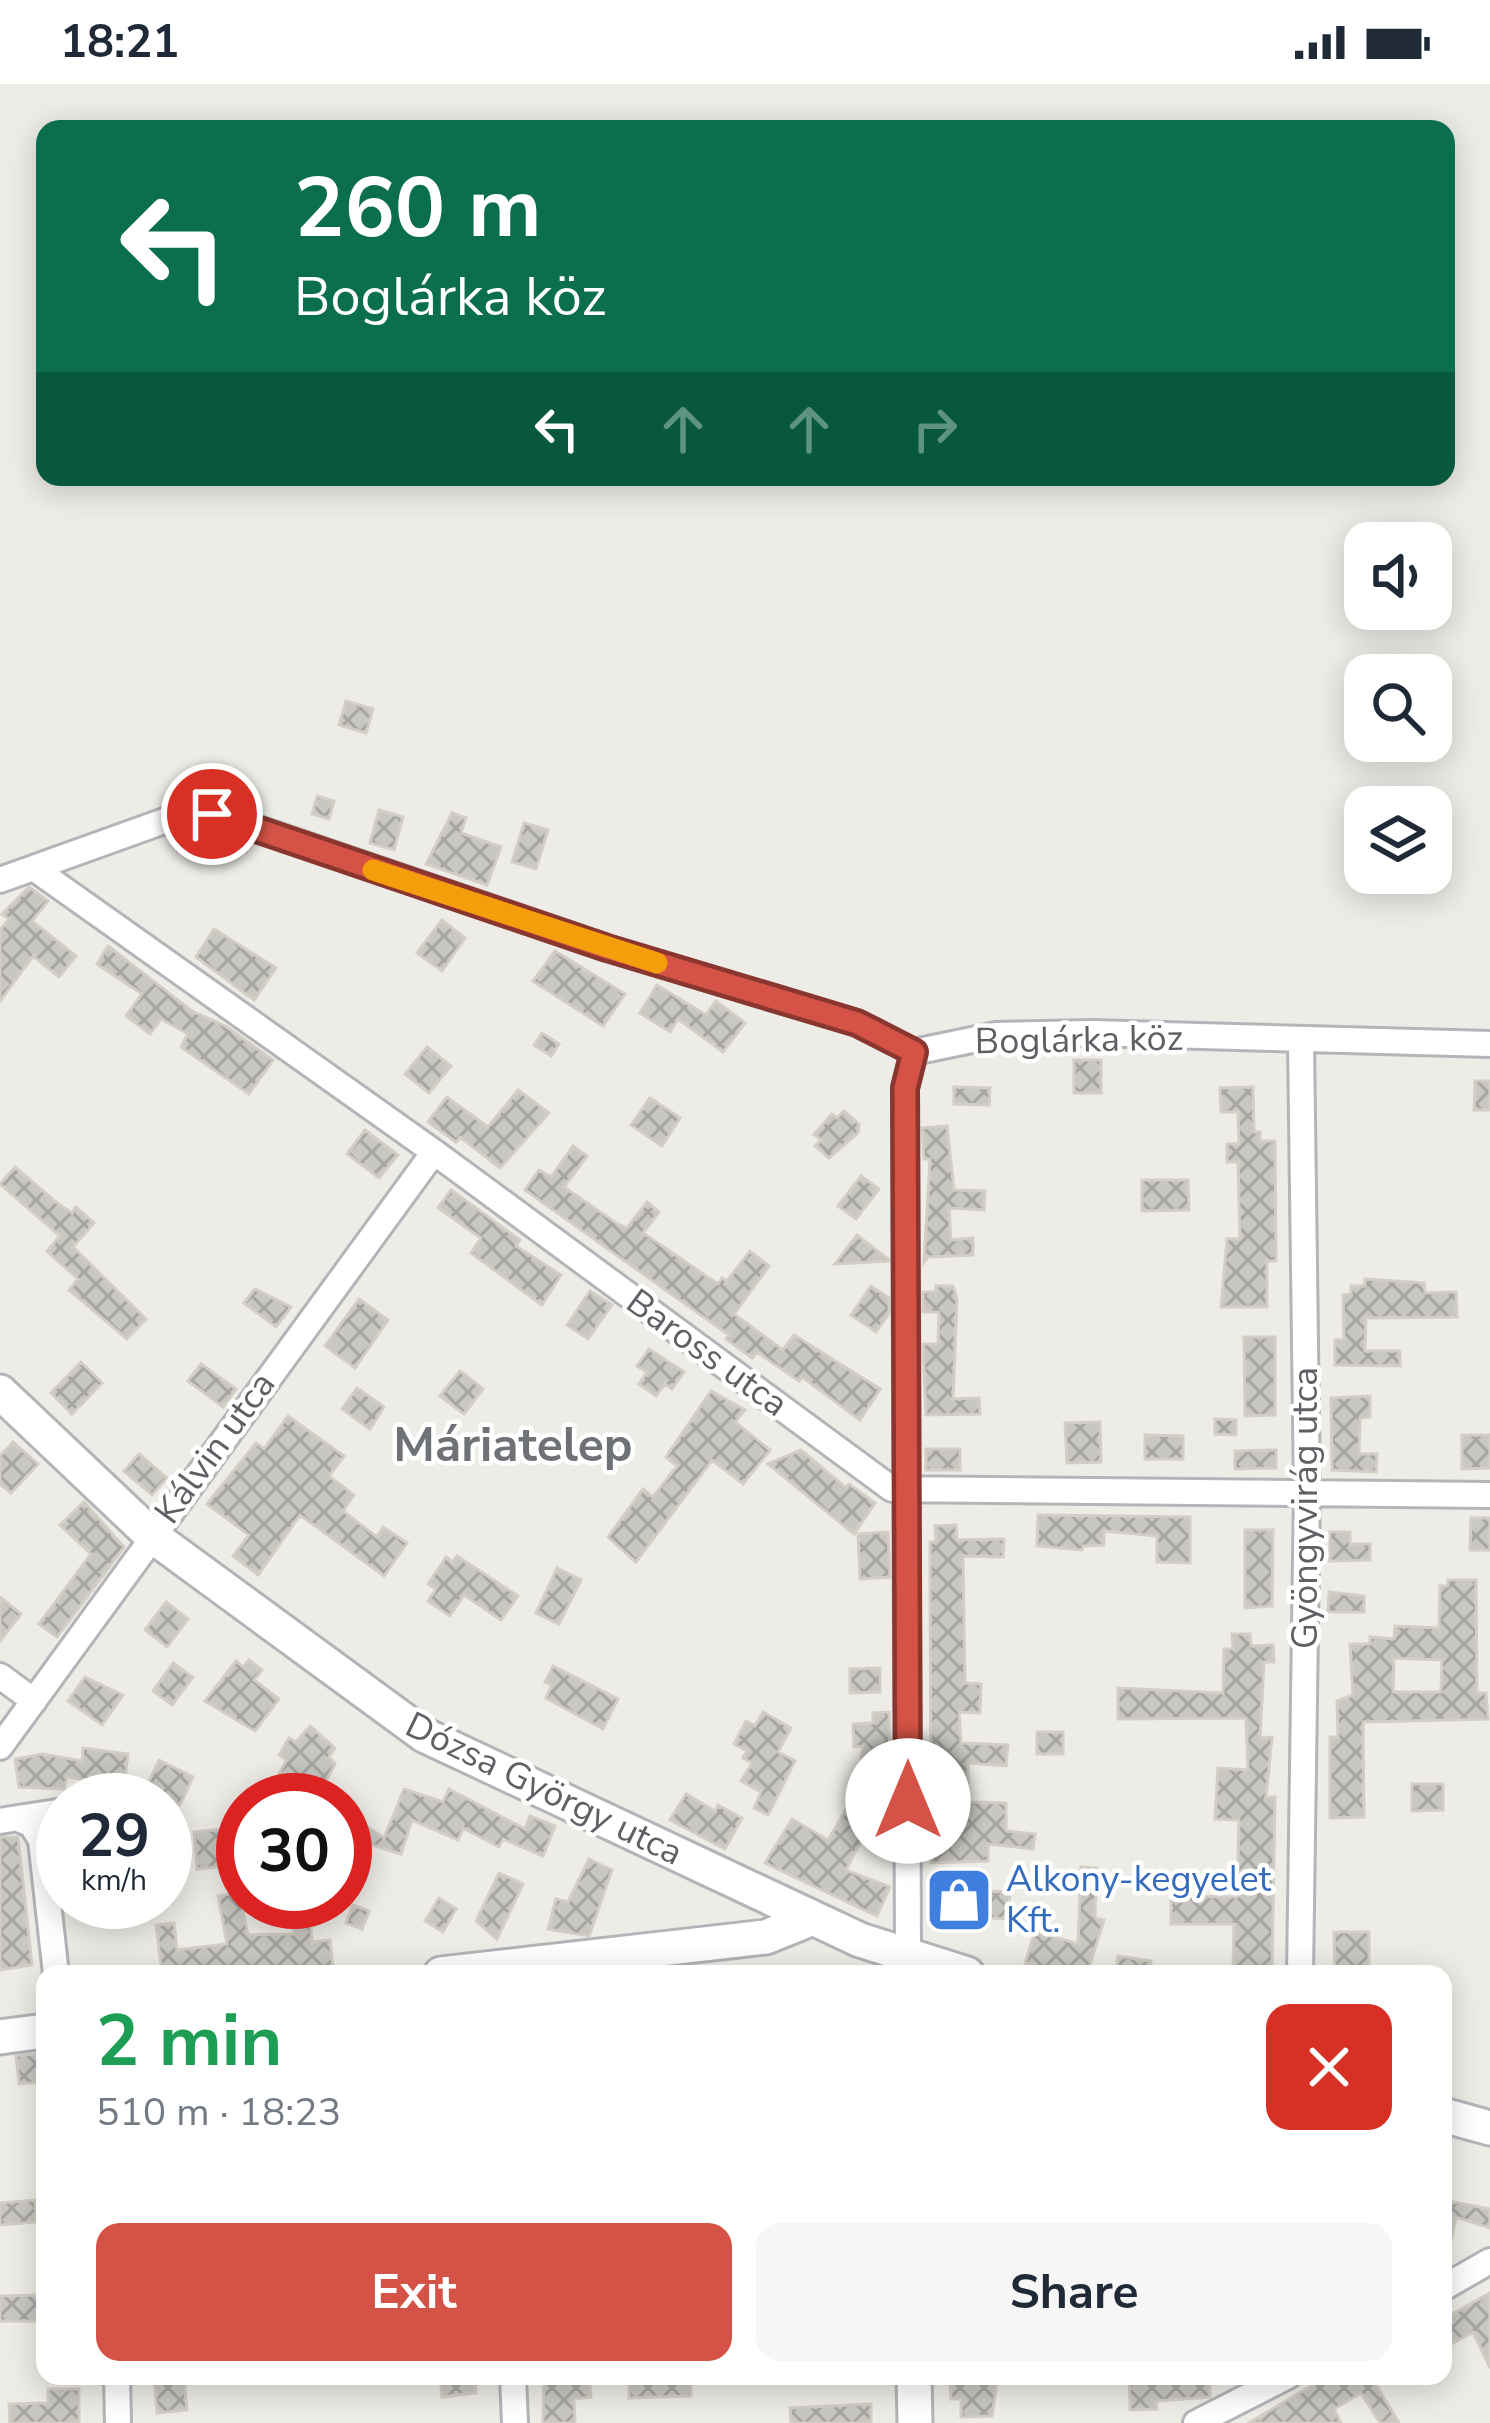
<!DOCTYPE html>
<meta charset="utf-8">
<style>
:root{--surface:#fff;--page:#f6f6f7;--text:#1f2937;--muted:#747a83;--accent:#d45346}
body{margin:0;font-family:"Nunito Sans",sans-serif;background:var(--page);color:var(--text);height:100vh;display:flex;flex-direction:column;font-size:45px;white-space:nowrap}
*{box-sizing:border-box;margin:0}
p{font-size:39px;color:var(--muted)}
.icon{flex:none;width:66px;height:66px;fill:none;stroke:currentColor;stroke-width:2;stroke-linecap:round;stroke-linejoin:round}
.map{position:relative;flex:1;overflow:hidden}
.details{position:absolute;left:36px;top:1881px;width:1416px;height:420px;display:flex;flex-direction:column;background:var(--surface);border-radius:24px;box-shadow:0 6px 30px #0003}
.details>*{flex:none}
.guide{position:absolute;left:36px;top:36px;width:1419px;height:366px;border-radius:24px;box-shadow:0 6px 30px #0003;background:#0b6e4f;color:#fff;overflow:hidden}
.buttons{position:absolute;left:1344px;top:438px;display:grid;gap:24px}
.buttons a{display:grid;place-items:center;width:108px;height:108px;border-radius:24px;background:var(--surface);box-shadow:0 6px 30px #0003;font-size:60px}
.speed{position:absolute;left:36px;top:1689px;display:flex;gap:24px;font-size:60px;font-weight:700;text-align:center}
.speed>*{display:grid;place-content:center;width:156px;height:156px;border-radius:50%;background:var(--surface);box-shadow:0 6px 30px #0003;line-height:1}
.speed small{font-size:30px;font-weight:400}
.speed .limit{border:18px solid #d22;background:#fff;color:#111}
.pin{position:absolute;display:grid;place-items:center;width:102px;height:102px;color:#fff;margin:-51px;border:6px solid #fff;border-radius:50%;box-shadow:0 3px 12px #0007}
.me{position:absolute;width:132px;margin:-66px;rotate:0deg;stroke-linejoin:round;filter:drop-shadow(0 0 9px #0008)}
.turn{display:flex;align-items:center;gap:42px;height:252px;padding:0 60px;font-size:54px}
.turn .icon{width:156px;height:156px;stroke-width:2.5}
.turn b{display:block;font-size:84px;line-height:102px}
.lanes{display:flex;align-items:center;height:114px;padding:0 60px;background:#0003;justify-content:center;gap:60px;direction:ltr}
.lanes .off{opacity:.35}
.round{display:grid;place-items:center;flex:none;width:126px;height:126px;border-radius:24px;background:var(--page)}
.summary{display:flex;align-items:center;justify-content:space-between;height:204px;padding:0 60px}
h1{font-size:72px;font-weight:700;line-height:90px;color:#1e9e55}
.button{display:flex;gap:24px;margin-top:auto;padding:24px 60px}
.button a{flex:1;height:138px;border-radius:24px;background:var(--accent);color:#fff;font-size:48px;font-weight:700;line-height:138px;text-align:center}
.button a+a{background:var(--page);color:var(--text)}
.status{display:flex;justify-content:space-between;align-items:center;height:84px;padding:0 60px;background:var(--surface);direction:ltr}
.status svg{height:33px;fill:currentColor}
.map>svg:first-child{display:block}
.building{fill:url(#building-cross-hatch);stroke:#d2cec5;stroke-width:3;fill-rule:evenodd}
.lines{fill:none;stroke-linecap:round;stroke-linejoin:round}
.street-casing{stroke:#b3b5b9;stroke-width:30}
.secondary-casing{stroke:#b2b4b8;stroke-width:39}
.street{stroke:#fff;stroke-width:24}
.secondary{stroke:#fff;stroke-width:33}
.route-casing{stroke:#8a362e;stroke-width:30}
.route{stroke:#d45346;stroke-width:21}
.slow{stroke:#f59e0b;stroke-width:21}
.labels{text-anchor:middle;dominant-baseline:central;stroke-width:9;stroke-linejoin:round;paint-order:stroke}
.street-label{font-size:36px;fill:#5d6064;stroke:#fff}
.shop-label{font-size:36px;fill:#366cbe;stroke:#fff;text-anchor:start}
.district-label{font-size:48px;font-weight:bold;fill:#6e7276;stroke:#fff}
</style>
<div class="status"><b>18:21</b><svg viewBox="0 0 49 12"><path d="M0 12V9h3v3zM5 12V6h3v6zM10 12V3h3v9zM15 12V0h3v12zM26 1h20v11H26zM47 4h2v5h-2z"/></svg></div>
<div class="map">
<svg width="1490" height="2339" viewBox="0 0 1490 2339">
<defs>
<pattern id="building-cross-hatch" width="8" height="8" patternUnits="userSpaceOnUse" patternTransform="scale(3)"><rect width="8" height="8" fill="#c9c7c2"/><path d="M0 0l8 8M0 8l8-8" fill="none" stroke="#a6a5a1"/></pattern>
</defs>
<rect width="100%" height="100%" fill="#eeece6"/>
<path class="building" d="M346,617L373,625L366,649L339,641Z
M317,712L334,717L329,735L312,730Z
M379,726L403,733L394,766L370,759Z
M452,729L466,734L461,749L501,763L487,801L426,780Z
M524,739L548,746L536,785L512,778Z
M29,803L48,817L32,837L76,872L59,893L33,872L0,917V846L9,835L2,830Z
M442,836L465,854L442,887L417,869Z
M214,845L276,884L254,916L196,873Z
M108,862L192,927L227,943L273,976L249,1010L181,963L188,950L161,935L150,950L126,932L142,910L97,880Z
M555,867L625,910L603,942L533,897Z
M657,901L706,931L716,917L745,939L723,968L678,935L670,948L640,929Z
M542,949L559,960L551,972L534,961Z
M427,963L451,982L429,1009L405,990Z
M1074,976H1101V1009H1074Z
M1475,997H1490V1026H1474Z
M954,1003L990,1004L989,1021L954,1020Z
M1253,1003L1254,1048H1260V1057H1275L1276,1177H1267V1223H1221L1227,1155H1240L1238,1078H1227V1060H1239L1238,1028H1221L1220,1004Z
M518,1006L549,1029L500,1084L460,1053L456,1058L428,1038L447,1013L488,1043Z
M650,1014L680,1034L662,1062L631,1041Z
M844,1027L859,1040L858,1049L829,1074L815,1062L821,1056L814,1050L832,1030L837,1034Z
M947,1042L954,1106L985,1107L984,1126L949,1124L951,1156L973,1154V1171L928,1173L924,1178L930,1075H924L922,1044Z
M365,1046L398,1071L379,1094L347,1070Z
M573,1062L587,1072L564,1103L616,1139L627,1144L647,1118L659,1128L643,1149L718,1200L722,1194L727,1197L750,1167L769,1182L734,1230L783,1266L794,1251L880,1305L860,1336L802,1293L799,1297L757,1268L752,1274L726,1255L729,1251L525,1106L539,1086L551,1093Z
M15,1083L57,1119L72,1129L76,1123L94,1139L73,1163L146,1235L127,1255L69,1206L78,1195L47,1167L60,1152L0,1100Z
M861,1092L879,1105L856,1135L838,1122Z
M1142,1096H1188L1189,1126L1142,1127Z
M451,1106L520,1156L516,1162L561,1191L542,1221L471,1169L481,1154L438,1124Z
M857,1151L889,1176V1177L835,1180Z
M1365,1195L1424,1199L1425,1209L1456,1208L1457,1233L1366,1234L1365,1267H1400V1282L1335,1281V1256H1344L1343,1211L1351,1210V1202H1365Z
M871,1202L889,1214V1229L876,1248L851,1231Z
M936,1202H953L957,1215L953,1315L979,1314L980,1330L926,1331L923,1260H938L939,1228H923V1208H936Z
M255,1205L291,1223L276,1243L244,1219Z
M590,1207L612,1221L588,1255L567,1241Z
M359,1215L388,1236L355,1284L325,1262Z
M1244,1253H1275V1331L1245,1332Z
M649,1265L684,1288L672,1305L665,1300L656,1312L639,1300L647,1288L637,1282Z
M81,1278L102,1299L72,1330L51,1309Z
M201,1280L236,1305L223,1323L188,1297Z
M460,1287L483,1305L464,1330L440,1312Z
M357,1304L384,1323L370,1345L342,1325Z
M711,1307L745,1326L735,1338L770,1366L743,1400L712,1376L636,1478L608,1453L643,1405L653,1413L677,1382L666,1373Z
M1370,1312V1333L1360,1334L1359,1370H1377L1376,1388L1332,1386L1331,1314Z
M288,1332L344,1372L329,1392L354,1411L343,1427L377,1453L383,1443L407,1459L384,1492L300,1431L258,1491L233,1472L249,1451L207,1420L256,1359L264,1365Z
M1215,1335L1236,1336V1351L1215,1350Z
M1100,1338L1101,1378L1067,1379L1065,1339Z
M1145,1351L1183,1352V1375H1145Z
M1462,1351H1490V1384L1462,1385Z
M13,1358L38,1380L11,1409L0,1400V1372Z
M926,1365H960V1386H926Z
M801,1366L846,1404L849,1400L875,1419L854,1450L768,1380Z
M1276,1366V1384L1235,1385V1367Z
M139,1370L167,1394L152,1411L124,1387Z
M84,1418L124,1463L57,1553L39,1540L91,1470L60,1441Z
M1038,1431L1190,1433V1479L1157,1478V1452L1104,1447V1461L1083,1462L1082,1466L1037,1462Z
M1471,1434H1490V1466H1470Z
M956,1441L957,1456L1004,1455L1003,1473L963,1472L965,1599L981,1600L980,1629L959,1628L961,1659L1008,1661L1006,1682L968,1679V1718L1006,1719V1747L1035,1750L1033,1765L988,1760V1777L931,1779L930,1458H936L935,1442Z
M1245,1446H1273L1272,1522L1245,1524Z
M888,1448L890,1493L860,1495L858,1450Z
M1330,1448H1350V1460H1370V1476L1330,1477Z
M457,1472L518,1512L501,1536L464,1511L450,1532L428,1517L436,1505L428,1500L446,1473L453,1478Z
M557,1484L581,1496L559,1540L536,1529Z
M1448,1496H1476L1477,1609H1486L1488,1635L1363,1638L1364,1733L1330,1734V1653H1338L1337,1617L1353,1611L1350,1560H1370V1553L1394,1555L1395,1542L1439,1544L1440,1502H1448ZM1394,1574L1442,1576L1441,1608H1393Z
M1329,1508L1364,1512V1528H1328Z
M0,1513L21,1530L0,1557Z
M166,1518L188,1535L167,1563L145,1546Z
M1232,1550H1250L1251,1562L1273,1561L1274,1578H1264L1260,1654L1272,1653L1266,1713H1275L1272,1887L1233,1886L1234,1840H1171V1812L1237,1813L1239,1736L1215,1735L1218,1684L1248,1686L1246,1634L1118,1635V1604L1223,1609L1224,1565H1233Z
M249,1576L262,1586L254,1596L279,1615L255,1647L205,1617L236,1577L243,1583Z
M173,1579L193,1593L172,1621L153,1607Z
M553,1582L618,1615L603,1645L546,1614L552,1601L545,1598Z
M880,1584V1608L850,1609V1585Z
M85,1593L123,1611L102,1641L68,1617Z
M763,1628L791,1644L778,1668L795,1677L768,1731L754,1724L761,1708L741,1697L752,1679L743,1674L747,1667L734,1660L746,1637L755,1642Z
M889,1628L891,1746L879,1767L861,1757L846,1786L890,1803L877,1832L765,1779L792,1735L828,1756L857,1707L863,1662L854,1663L853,1640L873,1639V1629Z
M310,1642L335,1664L329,1673L335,1680L318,1713L279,1689L287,1676L279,1671L289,1654L296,1658Z
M1037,1648H1063V1670H1037Z
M83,1664L128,1670L124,1701L67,1693L64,1705L19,1703L15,1675L43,1670L82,1677Z
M159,1676L193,1693L180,1721L146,1704Z
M1412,1700H1443V1726L1412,1727Z
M404,1705L443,1718L449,1705L525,1745L530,1732L555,1742L543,1772L503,1755L499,1763L463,1744L458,1756L412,1736L401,1770L357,1756L345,1772V1727L384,1754Z
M686,1710L715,1727L718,1721L742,1734L725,1765L670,1736Z
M223,1745L227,1782L197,1785L194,1748Z
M0,1753H18L32,1881L0,1886Z
M589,1775L612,1786L589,1852L548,1845L556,1815L568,1818Z
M1081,1783L1096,1784L1095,1834L1104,1836L1087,1890H1059L1025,1879L1035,1847L1078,1860Z
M499,1789L523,1800L497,1855L476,1837Z
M944,1805L1010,1808L1008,1835L974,1833L978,1826Z
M239,1808L248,1851L294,1850L292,1818H309L312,1858L330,1856L333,1883L162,1889L156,1841L174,1839L177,1866L227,1860L218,1812Z
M439,1814L456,1825L443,1848L425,1837Z
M353,1821L369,1827L362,1845L346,1839Z
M1334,1848H1369V1890H1335Z
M1118,1872L1151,1877L1149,1890H1116Z
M45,1969V1998L19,2000L16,1972Z
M35,2116L37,2138L0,2141V2119Z
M1443,2116L1490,2125V2144L1456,2133L1450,2162L1443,2161Z
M1490,2209V2284L1473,2248L1443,2265V2235Z
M45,2211V2237H0V2212Z
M154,2292H184L187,2326L157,2329Z
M440,2292H475L476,2309L442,2313Z
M544,2292H589L591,2313L574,2315L575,2339H543Z
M640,2292H691V2312L629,2314V2296Z
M1129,2292H1210V2313L1156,2317L1157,2325L1130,2326Z
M1328,2292H1371L1399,2339H1380L1361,2309L1334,2325L1341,2339H1249Z
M997,2297L992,2332L961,2333V2315H951L950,2299Z
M48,2305H79V2339H10L9,2320L48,2319Z
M871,2320V2339H791L790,2324Z"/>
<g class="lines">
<defs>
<path id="street" d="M35,785L434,1068L892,1405L1490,1411
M0,796L181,731L212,729L607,864L857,939L914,968L996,951L1092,949L1490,960
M0,1592L34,1617
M0,1663L434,1068
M18,1735L31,1740L41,1756L56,1890
M0,1737L63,1727
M908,1872L905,1004L914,968
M1300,1890L1307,1407L1301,958
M1443,2204L1490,2177
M117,2292L118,2339
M513,2292L515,2339
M1196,2339L1288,2292"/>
<path id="secondary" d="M0,1308L151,1451L424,1651L860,1856L967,1890
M441,1890L766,1853L813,1834
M0,1953L45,1947
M1443,2031L1490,2044
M914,2292L915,2339"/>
</defs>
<use href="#street" class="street-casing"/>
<use href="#secondary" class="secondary-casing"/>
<use href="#street" class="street"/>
<use href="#secondary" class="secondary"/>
</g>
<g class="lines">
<defs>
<path id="route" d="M212,730L607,864L857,939L914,968L905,1004L908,1717"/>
</defs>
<use href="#route" class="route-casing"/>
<use href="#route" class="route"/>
<path class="slow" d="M373,786L657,879"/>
</g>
<defs>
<symbol id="shop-square" viewBox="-11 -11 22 22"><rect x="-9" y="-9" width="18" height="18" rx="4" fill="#3f7fe0" stroke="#fff"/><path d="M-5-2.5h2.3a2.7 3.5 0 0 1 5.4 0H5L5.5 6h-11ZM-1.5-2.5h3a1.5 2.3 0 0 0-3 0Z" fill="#fff"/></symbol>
</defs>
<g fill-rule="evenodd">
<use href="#shop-square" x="921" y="1778" width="76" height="76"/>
</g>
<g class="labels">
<g class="street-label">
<text transform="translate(1079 956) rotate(-1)">Boglárka köz</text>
<text transform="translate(707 1269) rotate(36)">Baross utca</text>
<text transform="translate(215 1364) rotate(-54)">Kálvin utca</text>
<text transform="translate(1305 1424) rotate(-90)">Gyöngyvirág utca</text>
<text transform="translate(544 1705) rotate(26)">Dózsa György utca</text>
</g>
<g class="shop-label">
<text x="1006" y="1795">Alkony-kegyelet<tspan x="1006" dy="41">Kft.</tspan></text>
</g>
<g class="district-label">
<text x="513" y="1361">Máriatelep</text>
</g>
</g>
</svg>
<div class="buttons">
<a><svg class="icon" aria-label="sound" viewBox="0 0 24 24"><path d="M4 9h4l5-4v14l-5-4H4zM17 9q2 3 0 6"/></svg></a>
<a><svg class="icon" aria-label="search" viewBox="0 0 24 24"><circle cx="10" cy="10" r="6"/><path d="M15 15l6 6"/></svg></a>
<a><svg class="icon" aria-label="layers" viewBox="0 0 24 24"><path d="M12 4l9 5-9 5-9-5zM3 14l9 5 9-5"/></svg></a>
</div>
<div class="speed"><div>29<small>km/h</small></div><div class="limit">30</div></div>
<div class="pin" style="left:212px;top:730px;background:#d93025"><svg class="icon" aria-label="arrive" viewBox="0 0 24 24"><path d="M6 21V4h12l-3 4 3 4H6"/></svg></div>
<svg class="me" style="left:908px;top:1717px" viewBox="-20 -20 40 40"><circle r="19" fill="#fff"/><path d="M0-13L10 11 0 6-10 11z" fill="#d45346"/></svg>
<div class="guide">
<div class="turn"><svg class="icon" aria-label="left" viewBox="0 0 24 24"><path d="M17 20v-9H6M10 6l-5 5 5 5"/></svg><div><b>260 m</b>Boglárka köz</div></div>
<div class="lanes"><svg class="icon" aria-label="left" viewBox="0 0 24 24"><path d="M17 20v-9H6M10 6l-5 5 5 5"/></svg><svg class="icon off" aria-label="ahead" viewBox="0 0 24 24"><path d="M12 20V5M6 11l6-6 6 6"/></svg><svg class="icon off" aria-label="ahead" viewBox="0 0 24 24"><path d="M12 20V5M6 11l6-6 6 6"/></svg><svg class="icon off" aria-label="right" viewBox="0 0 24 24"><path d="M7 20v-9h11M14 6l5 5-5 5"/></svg></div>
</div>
<section class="details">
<div class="summary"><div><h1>2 min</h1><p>510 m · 18:23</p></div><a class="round" style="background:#d93025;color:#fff"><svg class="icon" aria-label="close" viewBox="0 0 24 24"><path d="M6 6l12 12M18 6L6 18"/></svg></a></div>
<div class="button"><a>Exit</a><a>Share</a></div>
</section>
</div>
